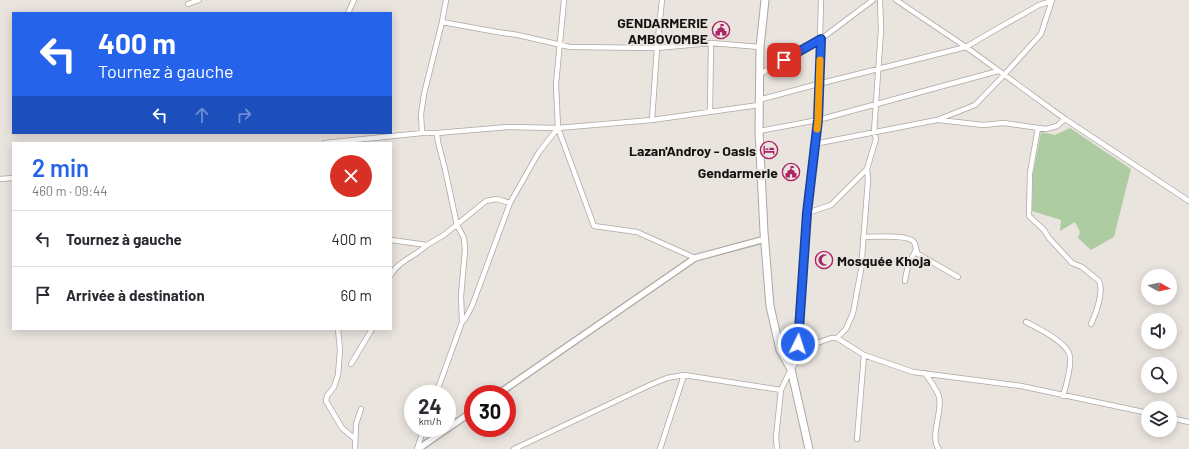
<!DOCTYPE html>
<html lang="fr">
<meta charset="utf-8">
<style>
:root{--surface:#fff;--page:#f7f7f7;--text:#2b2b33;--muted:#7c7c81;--line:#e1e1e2;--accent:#2563eb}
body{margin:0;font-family:Barlow,sans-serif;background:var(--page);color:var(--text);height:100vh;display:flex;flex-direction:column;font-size:15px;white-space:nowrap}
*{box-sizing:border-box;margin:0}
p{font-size:13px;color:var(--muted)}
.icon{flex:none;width:22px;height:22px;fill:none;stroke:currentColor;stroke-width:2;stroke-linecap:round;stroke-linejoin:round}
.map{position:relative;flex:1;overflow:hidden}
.sheet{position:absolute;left:12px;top:142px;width:380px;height:188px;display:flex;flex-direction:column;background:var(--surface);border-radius:0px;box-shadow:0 2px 10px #0003}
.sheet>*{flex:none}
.top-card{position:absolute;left:12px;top:12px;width:380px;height:122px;border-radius:0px;box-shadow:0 2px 10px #0003;background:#2563eb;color:#fff;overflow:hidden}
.needle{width:26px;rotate:98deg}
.tools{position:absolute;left:1141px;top:269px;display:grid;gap:8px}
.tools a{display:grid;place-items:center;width:36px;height:36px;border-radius:50%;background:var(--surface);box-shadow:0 2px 10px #0003;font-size:20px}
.speed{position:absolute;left:404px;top:385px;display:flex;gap:8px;font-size:20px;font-weight:700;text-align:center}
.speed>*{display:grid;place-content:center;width:52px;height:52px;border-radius:50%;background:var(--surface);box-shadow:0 2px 10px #0003;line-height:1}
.speed small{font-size:10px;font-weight:400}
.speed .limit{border:6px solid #d22;background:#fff;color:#111}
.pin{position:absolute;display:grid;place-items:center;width:34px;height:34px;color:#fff;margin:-17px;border-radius:8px;box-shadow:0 2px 6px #0006}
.me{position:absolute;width:44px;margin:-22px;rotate:4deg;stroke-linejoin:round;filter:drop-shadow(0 0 3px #0008)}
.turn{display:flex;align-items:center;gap:14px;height:84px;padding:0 20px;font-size:18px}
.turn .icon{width:52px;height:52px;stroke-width:2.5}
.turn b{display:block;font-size:28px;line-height:34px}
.lanes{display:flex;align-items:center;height:38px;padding:0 20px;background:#0003;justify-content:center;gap:20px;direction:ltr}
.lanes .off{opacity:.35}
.round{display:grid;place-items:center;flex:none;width:42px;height:42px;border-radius:21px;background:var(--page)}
.headline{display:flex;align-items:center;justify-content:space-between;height:68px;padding:0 20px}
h1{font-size:24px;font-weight:600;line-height:30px;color:var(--accent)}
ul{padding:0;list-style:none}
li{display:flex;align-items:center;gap:12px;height:56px;padding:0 20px;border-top:1px solid var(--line)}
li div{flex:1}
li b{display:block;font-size:15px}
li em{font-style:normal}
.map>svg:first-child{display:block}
.green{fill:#aecca2}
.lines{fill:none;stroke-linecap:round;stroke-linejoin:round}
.minor-casing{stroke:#ada7a2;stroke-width:6}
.tertiary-casing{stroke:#ada7a2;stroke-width:8}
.secondary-casing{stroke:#ada7a2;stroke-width:9}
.minor{stroke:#fff;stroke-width:4.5}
.tertiary{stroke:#fff;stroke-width:5.5}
.secondary{stroke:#fff;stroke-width:7}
.route-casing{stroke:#184099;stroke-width:10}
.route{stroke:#2563eb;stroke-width:7}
.slow{stroke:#f59e0b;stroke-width:7}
.labels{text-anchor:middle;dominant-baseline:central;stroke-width:4;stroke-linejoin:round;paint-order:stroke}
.poi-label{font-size:14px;font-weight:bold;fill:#151312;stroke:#eae4df;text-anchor:end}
</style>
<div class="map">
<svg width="1189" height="449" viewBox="0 0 1189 449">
<rect width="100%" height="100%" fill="#eae4df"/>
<path class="green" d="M1070,128L1131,169L1114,237L1091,250L1078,238L1080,232L1075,222L1060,231L1061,220L1032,211L1033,174L1041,132L1055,135Z"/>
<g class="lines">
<defs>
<path id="minor" d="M564,0L556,84L558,128L594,226L637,232L695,258
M896,0L966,47L1065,119L1189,201
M188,4L199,0
M348,13L354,0
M442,22L497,32L518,35L570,47L657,48L711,43L760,47
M760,74L821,39L873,0
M759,100L818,84L966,47L988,34L1039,5L1052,1
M710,112L711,43
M652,120L657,48L662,0
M939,120L983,125L1004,123L1046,129L1057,126L1065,119
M1038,128L1030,173L1029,216L1044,230L1049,238L1072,263L1082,267L1099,281C1104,291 1096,314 1091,324
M759,131L818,120L998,71
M422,133L421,114L424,94L442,22L446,0
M325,143L422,133H437L508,127L558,128L652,120L759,105
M814,144L937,120L975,105L1004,75L1041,34L1052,0
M0,179L13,178
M807,213L831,205L867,169
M863,237C873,237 908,234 914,242C916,245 916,251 918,254L958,277
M391,240L427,245L444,235L486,201L497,199L510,203
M391,275C398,261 416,256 427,245
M905,281C906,269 910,260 916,250
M462,322L465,319L472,306L510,203L539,152L558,128
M1026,322C1037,328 1063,340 1069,353C1073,362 1066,386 1063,396
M338,329L340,350L338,375L334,387L327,396L326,401L342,428L355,439
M837,338L846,329L853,313L861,270L868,180L867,169L876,139L874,132L881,30L880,0
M801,356L798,344L807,213L818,120L821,0
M351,364L372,329
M925,373C930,381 937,389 939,397C943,412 929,437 939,449
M436,394L462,322L461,296L465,250L464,238L457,225L445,169L438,142L437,133
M1170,418L1189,422
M857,439L864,355
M355,449L356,424L361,409
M417,449L424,428
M514,449L650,385L667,378L684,375L781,390
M660,449L684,375
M777,449L776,437L781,390L791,369L809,346L831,338H837L864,355L913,372L1021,386L1148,413"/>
<path id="tertiary" d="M498,394L695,258L765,239
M418,449L473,411"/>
<path id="secondary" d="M765,0L760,47L759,131L764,232L770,306L780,350L791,369L809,449"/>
</defs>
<use href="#minor" class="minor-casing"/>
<use href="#tertiary" class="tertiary-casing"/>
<use href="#secondary" class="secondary-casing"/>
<use href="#minor" class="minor"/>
<use href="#tertiary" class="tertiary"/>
<use href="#secondary" class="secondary"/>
</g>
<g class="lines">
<defs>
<path id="route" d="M784,60L821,39L818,120L807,213L798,344"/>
</defs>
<use href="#route" class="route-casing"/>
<use href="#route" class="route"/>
<path class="slow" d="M817,129L818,120L820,60"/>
</g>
<defs>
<symbol id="civic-ring" viewBox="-11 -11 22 22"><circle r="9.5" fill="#eae4df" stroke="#ad2365" stroke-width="1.5"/><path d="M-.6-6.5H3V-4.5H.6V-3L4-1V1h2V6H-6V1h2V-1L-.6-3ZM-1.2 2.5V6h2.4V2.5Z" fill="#ad2365"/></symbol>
<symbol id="hotel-ring" viewBox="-11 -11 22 22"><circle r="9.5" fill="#eae4df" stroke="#ad2365" stroke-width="1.5"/><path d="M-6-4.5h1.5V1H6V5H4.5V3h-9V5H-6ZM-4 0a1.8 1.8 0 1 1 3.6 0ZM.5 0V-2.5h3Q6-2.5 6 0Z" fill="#ad2365"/></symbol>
<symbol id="mosque-ring" viewBox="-11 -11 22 22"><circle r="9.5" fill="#eae4df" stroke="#ad2365" stroke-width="1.5"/><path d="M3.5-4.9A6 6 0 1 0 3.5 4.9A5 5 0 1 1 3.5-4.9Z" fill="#ad2365"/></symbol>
</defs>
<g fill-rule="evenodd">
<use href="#civic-ring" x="711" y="20" width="20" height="20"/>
<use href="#hotel-ring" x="759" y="140" width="20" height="20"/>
<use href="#civic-ring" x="781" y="162" width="20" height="20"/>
<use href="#mosque-ring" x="814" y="250" width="20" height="20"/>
</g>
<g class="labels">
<g class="poi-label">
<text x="708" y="22">GENDARMERIE<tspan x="708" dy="16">AMBOVOMBE</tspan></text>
<text x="756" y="150">Lazan'Androy - Oasis</text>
<text x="778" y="172">Gendarmerie</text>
<text x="837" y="260" text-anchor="start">Mosquée Khoja</text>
</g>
</g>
</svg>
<div class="tools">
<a><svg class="needle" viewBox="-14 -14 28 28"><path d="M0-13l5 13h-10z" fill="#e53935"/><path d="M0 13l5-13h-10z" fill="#7c7c81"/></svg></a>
<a><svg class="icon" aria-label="sound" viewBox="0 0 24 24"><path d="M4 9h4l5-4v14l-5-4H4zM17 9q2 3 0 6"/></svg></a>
<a><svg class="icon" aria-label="search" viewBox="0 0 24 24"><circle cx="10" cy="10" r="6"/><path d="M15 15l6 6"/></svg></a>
<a><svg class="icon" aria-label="layers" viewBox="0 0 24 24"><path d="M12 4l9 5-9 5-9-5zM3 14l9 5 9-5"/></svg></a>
</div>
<div class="speed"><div>24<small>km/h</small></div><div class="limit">30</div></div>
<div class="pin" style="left:784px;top:60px;background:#d93025"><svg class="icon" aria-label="arrive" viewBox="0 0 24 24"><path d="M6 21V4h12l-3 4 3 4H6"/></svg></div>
<svg class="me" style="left:798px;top:344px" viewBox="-20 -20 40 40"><circle r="17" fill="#2563eb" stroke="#fff" stroke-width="3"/><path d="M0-11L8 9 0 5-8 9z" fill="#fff"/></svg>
<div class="top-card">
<div class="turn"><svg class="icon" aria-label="left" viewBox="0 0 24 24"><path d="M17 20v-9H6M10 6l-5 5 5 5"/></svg><div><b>400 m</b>Tournez à gauche</div></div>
<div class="lanes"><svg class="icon" aria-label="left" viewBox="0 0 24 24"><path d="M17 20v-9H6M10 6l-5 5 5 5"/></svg><svg class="icon off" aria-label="ahead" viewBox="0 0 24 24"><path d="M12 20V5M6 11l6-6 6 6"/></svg><svg class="icon off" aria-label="right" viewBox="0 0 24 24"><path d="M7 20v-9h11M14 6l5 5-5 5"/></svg></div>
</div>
<section class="sheet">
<div class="headline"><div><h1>2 min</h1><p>460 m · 09:44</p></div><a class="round" style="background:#d93025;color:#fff"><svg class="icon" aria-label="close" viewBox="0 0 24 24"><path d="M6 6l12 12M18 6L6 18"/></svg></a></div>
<ul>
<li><svg class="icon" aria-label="left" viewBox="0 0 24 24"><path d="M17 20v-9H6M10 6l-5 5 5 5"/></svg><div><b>Tournez à gauche</b></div><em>400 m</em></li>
<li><svg class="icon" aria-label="arrive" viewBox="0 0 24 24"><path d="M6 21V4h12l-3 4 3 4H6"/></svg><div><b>Arrivée à destination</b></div><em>60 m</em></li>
</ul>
</section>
</div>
